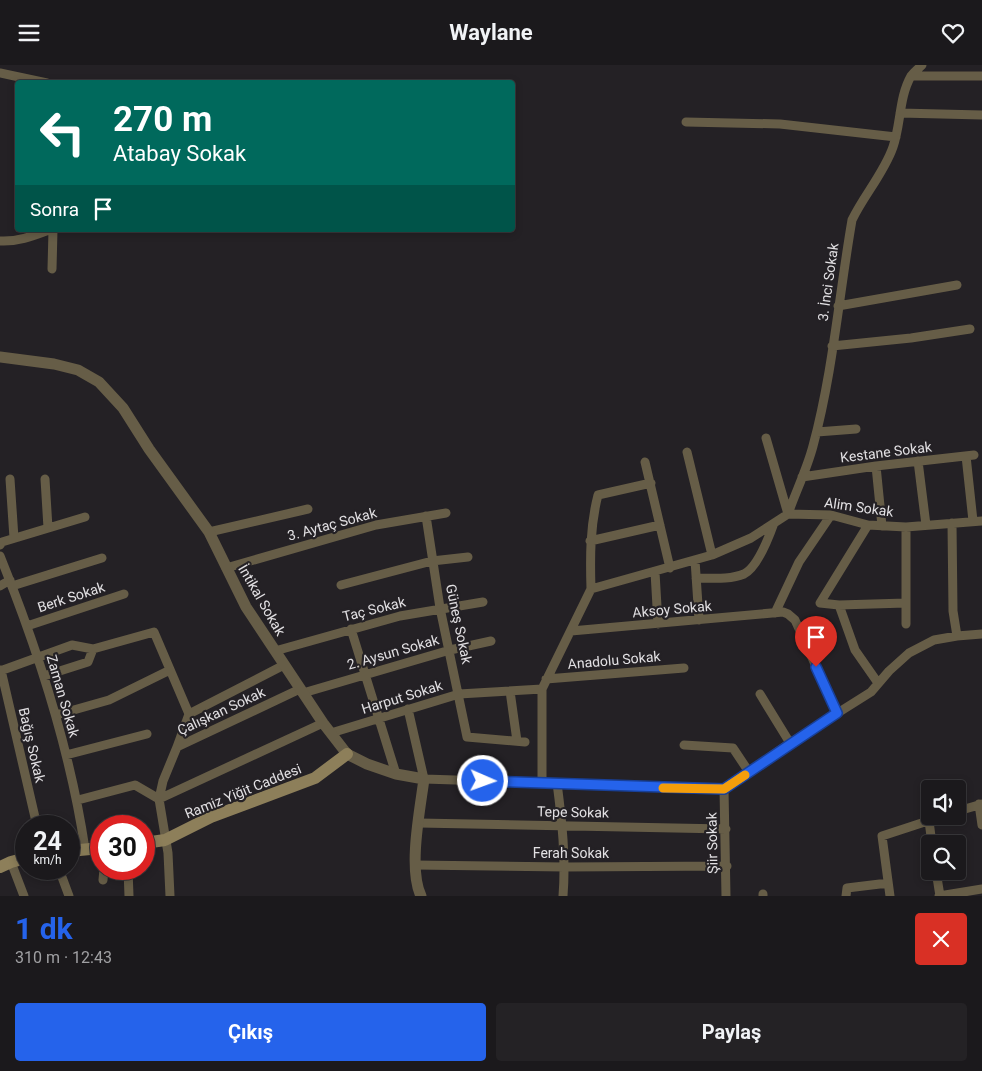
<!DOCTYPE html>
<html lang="tr">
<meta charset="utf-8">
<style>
:root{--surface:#1b191c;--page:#242225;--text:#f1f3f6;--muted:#a0a0a3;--line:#39383b;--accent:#2563eb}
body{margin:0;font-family:Roboto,sans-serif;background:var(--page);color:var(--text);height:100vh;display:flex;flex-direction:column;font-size:19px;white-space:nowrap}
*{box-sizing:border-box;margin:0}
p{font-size:16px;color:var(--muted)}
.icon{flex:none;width:28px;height:28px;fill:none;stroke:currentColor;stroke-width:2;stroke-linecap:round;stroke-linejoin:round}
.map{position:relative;height:831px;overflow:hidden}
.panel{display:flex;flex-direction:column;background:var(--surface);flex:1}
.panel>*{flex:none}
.top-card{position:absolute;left:15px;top:15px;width:500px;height:152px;border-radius:5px;box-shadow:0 2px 8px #0003,0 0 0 1px var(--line);background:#00695c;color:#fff;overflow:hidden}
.tools{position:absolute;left:921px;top:715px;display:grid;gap:10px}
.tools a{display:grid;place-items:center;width:45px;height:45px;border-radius:5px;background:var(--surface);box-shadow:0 2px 8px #0003,0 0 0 1px var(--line);font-size:25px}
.speed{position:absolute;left:15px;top:750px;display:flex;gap:10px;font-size:25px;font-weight:700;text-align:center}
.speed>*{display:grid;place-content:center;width:65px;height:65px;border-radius:50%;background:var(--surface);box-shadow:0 2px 8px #0003,0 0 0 1px var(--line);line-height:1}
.speed small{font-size:12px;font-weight:400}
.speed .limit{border:8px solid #d22;background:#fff;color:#111}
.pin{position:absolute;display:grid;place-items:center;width:42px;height:42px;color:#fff;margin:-51px -21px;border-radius:50% 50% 50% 0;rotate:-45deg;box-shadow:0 0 5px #0007}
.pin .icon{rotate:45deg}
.me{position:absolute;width:55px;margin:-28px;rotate:92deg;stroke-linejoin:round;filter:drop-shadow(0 0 4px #0008)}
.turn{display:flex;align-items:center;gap:18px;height:105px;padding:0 15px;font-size:22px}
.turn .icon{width:65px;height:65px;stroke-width:2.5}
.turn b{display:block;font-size:35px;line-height:42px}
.then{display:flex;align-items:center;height:48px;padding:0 15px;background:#0003;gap:10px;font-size:19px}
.round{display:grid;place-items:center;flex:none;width:52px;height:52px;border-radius:5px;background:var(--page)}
.summary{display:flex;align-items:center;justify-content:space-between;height:85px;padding:0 15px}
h1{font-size:30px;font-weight:700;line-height:38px;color:var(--accent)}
.primary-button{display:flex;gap:10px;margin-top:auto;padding:10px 15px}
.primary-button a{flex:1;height:58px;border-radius:5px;background:var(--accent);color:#fff;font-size:20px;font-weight:700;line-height:58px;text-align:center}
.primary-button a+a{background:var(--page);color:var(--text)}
header{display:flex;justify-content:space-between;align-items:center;height:65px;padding:0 15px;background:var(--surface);font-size:22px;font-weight:700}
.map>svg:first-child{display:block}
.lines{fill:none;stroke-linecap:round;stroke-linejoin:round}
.minor{stroke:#665d47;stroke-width:9}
.tertiary{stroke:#665d47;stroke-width:11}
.secondary{stroke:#8d7f5a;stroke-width:12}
.route-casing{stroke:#184099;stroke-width:12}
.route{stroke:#2563eb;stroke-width:9}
.slow{stroke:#f59e0b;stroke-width:9}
.labels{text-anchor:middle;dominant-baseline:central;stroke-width:4.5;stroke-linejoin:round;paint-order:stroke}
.street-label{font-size:14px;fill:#e2e0e3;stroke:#242125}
</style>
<header><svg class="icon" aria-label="menu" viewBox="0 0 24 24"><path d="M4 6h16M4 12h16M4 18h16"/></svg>Waylane<svg class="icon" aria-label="heart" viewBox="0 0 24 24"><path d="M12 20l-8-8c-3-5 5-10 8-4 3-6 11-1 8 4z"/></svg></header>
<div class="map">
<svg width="982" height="831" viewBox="0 0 982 831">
<rect width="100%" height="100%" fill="#242125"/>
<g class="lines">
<path class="minor" d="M0,8L47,18
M911,11H982
M900,48L982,50
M686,57L780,59L896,72
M0,176C18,177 33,171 49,165
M52,204L53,165
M838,241L957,220
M832,281L911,273L970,264
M817,367L856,364
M766,373L788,449
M687,387L712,490
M966,391L973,456
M918,396L926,460
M645,397L670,503
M876,401L882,461
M802,412L876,401L974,390
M10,414L14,473
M45,414L48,463
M788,449C796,426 807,404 813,381C833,307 839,230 852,155C864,130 884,108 893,82C901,59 899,32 911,11C914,7 919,3 922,0
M426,451L440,543L467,672L525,677
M952,458L953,546L957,571
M906,462V559
M209,467L308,444
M590,476L660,460
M0,480L2,477L85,452
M0,491C38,585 70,683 85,784
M695,495L699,555
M226,503L376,460L446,448
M655,507L658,559
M696,513C711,513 730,515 744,509C758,502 769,472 774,458
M341,520L432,496L468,492
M0,521L10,515
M12,521L102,493
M591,524C590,492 590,461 598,430L651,418
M839,540L820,538L868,460
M775,548L799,497L831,450
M27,561L124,529
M351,564L396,709
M571,566L783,547L788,549L795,555L837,648
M275,586L400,551L483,537
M1,605L37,761
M0,606L72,580L93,584L154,567L189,649
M44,611L88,597L93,584
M546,614L684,603
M878,618L855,585L839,540L906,538
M510,626L517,676
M303,628L450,585L491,576
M760,629L790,678
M408,644L424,714L724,724L790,678L871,627L889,606L909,588L934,575L957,571L982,569
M56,650L109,635L170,605
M331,668L459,629L542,624
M684,680L733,683L749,707
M177,682L189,649L284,600
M66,690L147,669
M542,718V624L591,524L712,490L751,473L788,449L831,450L868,460L906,462L982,456
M557,718C562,756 566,793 563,831
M724,724L726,831
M78,735L135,720L159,734L323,658
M979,739L982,760
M958,746L982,739
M929,756L932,779
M419,758L726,764
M11,797L24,831
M415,800L565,802L727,801
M59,804L69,831
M128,804L129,831
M936,806L940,831
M103,815L104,804
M170,831L168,788L159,734L163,716L177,682L300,624
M763,831V829
M846,831L847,823L888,818
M890,831L882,771L943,751
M939,831L982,824"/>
<path class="tertiary" d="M0,292L54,299L78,305L99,317L123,343L149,384L209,467L246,542L323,658L347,689L367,699L396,709L424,714C420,745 408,804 421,831"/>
<path class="secondary" d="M144,778L165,775L211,752L315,713L347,689
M69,786L101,783
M0,802L11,797L26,793"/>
</g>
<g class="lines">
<defs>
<path id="route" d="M483,716L724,724L837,648L816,602"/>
</defs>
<use href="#route" class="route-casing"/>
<use href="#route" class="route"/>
<path class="slow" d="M663,723L724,724L745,710"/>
</g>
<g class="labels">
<g class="street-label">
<text transform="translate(828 217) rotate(-82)">3. İnci Sokak</text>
<text transform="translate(886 387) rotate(-7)">Kestane Sokak</text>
<text transform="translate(859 442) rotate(8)">Alim Sokak</text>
<text transform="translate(332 459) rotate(-15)">3. Aytaç Sokak</text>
<text transform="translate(71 532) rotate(-18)">Berk Sokak</text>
<text transform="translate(262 535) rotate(60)">İntikal Sokak</text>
<text transform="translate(374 544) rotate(-14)">Taç Sokak</text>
<text transform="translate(672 544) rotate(-5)">Aksoy Sokak</text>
<text transform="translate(459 559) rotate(78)">Güneş Sokak</text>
<text transform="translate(393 587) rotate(-16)">2. Aysun Sokak</text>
<text transform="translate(614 595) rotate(-5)">Anadolu Sokak</text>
<text transform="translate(63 631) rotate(74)">Zaman Sokak</text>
<text transform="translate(402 632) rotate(-17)">Harput Sokak</text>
<text transform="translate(221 646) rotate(-25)">Çalışkan Sokak</text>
<text transform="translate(32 680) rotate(77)">Bağış Sokak</text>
<text transform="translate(243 726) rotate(-22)">Ramiz Yiğit Caddesi</text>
<text transform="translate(573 747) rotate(1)">Tepe Sokak</text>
<text transform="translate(712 778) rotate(-91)">Şiir Sokak</text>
<text x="571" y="788">Ferah Sokak</text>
</g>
</g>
</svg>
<div class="tools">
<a><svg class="icon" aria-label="sound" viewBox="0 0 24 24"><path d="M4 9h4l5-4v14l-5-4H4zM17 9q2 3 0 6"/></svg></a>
<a><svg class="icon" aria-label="search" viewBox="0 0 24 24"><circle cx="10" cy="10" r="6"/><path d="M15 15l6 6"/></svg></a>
</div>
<div class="speed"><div>24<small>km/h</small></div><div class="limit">30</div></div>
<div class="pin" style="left:816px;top:602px;background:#d93025"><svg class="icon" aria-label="arrive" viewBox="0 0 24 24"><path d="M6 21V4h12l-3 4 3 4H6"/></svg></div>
<svg class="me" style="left:483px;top:716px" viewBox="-20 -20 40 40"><circle r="17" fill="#2563eb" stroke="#fff" stroke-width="3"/><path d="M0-11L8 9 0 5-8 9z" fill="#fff"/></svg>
<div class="top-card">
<div class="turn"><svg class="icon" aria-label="left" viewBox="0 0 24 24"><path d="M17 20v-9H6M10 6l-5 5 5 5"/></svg><div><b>270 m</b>Atabay Sokak</div></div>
<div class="then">Sonra<svg class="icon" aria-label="arrive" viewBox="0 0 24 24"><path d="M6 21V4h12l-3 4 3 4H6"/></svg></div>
</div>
</div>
<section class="panel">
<div class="summary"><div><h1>1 dk</h1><p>310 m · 12:43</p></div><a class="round" style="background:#d93025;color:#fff"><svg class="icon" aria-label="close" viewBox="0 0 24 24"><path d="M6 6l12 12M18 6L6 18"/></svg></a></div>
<div class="primary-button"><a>Çıkış</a><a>Paylaş</a></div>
</section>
